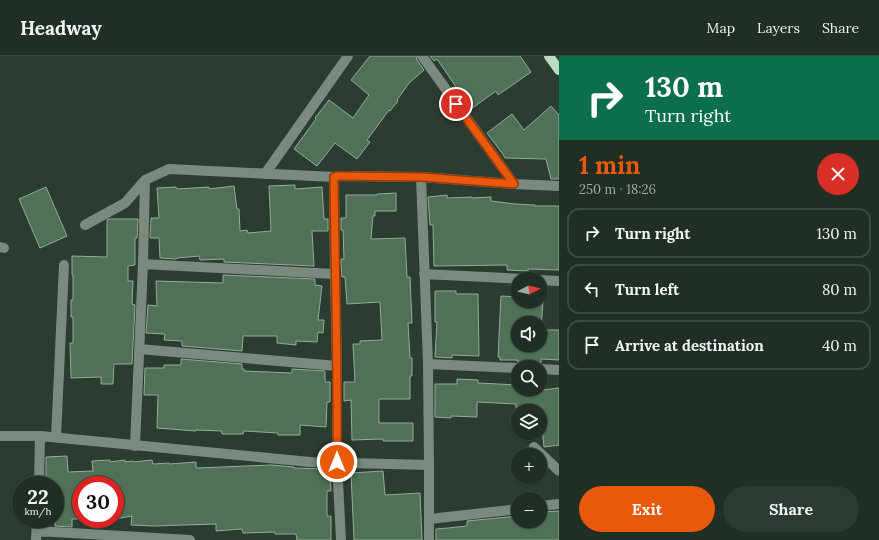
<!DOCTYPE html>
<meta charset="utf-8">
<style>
:root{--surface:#202e24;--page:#2d3a31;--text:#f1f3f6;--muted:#a2a8a6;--line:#3d4a41;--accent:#ea580c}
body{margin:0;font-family:Lora,serif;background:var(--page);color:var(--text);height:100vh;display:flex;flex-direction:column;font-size:15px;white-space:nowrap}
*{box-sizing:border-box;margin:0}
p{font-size:13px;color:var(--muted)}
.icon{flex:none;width:22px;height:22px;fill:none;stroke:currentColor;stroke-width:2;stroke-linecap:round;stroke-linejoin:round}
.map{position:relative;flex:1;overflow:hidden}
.drawer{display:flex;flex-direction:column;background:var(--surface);width:320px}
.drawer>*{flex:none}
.guide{background:#0b6e4f;color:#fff;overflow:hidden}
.needle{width:26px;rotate:83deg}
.controls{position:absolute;left:511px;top:216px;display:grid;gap:8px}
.controls a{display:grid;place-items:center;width:36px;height:36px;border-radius:50%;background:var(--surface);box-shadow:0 1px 3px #0004,0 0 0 1px var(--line);font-size:20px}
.speed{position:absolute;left:12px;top:420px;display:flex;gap:8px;font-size:20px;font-weight:700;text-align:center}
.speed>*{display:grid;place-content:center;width:52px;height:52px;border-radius:50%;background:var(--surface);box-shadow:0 1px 3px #0004,0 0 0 1px var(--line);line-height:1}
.speed small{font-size:10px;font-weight:400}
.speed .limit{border:6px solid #d22;background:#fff;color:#111}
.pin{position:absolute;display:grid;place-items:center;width:34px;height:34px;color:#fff;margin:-17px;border:2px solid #fff;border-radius:50%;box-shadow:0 1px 4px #0007}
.me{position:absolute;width:44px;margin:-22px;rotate:0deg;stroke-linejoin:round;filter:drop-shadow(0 0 3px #0008)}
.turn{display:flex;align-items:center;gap:14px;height:84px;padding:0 20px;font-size:18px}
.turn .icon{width:52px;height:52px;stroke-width:2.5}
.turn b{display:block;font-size:28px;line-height:34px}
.round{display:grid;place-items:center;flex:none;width:42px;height:42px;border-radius:21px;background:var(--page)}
.head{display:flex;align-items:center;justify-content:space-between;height:68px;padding:0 20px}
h1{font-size:24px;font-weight:700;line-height:30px;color:var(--accent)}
.primary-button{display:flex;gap:8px;margin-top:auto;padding:8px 20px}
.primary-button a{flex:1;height:46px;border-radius:24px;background:var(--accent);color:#fff;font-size:16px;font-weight:700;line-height:46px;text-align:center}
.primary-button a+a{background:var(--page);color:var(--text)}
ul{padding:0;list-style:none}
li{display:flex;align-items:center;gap:12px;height:50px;margin:0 8px 6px;padding:0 12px;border:2px solid var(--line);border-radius:12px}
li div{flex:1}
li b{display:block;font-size:15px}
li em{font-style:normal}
header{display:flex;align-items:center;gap:24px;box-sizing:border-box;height:56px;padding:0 20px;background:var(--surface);border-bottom:1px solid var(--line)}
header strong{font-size:19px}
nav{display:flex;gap:22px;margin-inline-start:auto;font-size:14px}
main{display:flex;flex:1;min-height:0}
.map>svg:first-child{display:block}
.building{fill:#4e7157;stroke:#96aa9b;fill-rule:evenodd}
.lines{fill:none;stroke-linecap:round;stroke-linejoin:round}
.minor{stroke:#7a8a7e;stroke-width:10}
.major{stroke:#bbdcc2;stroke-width:10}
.route-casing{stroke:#983908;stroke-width:10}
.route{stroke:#ea580c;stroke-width:7}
</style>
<header>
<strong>Headway</strong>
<nav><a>Map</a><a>Layers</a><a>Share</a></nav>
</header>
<main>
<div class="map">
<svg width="559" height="484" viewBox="0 0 559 484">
<rect width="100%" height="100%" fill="#2b3d30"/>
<path class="building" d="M370,0H416L417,4L424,14L409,27L397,44L398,45L390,55L389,54L367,84L370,86L357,103L335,87L317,110L294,93L316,63L315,62L329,44L353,62L369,39L351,24Z
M430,0H520L531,16L498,39L496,35L471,53L437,3L434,5Z
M551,50L559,59V123H551L546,103L505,102L502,97L487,77L512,58L524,74Z
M295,129V133L322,131L324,163H328V175H312L314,210L224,206V203L200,204L199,200L177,202L176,203L160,202L159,182H150L151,162H159L157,132L176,131L177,133L209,131V133L234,130L237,153H239L240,175L247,174L248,177L271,175L269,130Z
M46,131L67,180L40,192L19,143Z
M396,137V155H375V160H373L371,183L405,182L407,221H410L412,267H408L410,302H412V320H410V343H379V367H413V385H383V383L352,384L351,344L344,345V326H355L353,288H360V285L382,284L380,246L347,248L345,221H342L341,209V203H344L343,174H341V162H346V139H377V138Z
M447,139V142L472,141V142L491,141V145L515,148L535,149V150H559V214L528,213V215L507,214V209L434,210L433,169H430L428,141Z
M109,163H138L137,182H135V209L128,210V225H133L132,248L135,249L132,308H114L113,328H101V321L71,322L70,287H73V261H71V244H73V219H72V200L107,201V164Z
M223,219L315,223V229L322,230L318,264H324L323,277L318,276L317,286L296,285V289L277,287V280H243L242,295L182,290V285L164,284L165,278L146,277L148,249L157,250L156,225L223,227Z
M435,235H456V238H478L479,300L452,299V302L435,301L437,266H435Z
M501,240L518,241V245H543L541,274H559V304L541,303V307L536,308H522L517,305V304H500V301H498ZM518,267H540V289H518Z
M181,303L242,308V313H244V315L292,317V313L325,315V326H330V346H327L326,371L300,369V379H278V377L244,375L243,378H222V375L196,374V375L157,372L158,339H144L145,312H164V309H181Z
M457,323L478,324V327L518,329V333H533V335L559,332V389L544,391L540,355H516V348L477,346V361L451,360V362L435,361V328H457Z
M67,400L68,416L93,415L92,405L110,404V406L125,404V406L133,405V406L152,404L153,408L169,407V408L196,406V412L272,409L294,411V412L330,413L331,435H327V460H331V484H297L296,478H275V476L243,477L242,473L216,475V468L154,470L131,469L132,460L115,463V429H81V463H72V471L55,470V429H46V401Z
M383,415L385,439L420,437L422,484H354L351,417Z
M559,455V484H436V473L448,472L467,470V465L518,460V465H540V456Z"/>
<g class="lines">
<path class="minor" d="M422,0L514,128
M265,118L348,0
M334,121L335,218L337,310V406L341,484
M421,121L428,308L429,409
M85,169L125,147L145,124L169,113L334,121L337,120L421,121L514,128L559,130
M0,191L4,192
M143,208L335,218
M424,218L523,223
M540,224L559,225
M139,293L337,310
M428,308L518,312
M540,313L559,314
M0,380H40L310,406L429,409V484
M56,381L64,209
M135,390L143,208L145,124
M534,391L559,415
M39,429L40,380
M540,450L559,448
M430,463L518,453
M37,475L190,484
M36,484L37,463"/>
<path class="major" d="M549,0L559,14"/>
</g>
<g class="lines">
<defs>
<path id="route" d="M337,406C338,311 335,216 334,121L337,120L421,121L514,128L456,48"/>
</defs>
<use href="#route" class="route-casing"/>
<use href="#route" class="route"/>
</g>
</svg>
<div class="controls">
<a><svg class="needle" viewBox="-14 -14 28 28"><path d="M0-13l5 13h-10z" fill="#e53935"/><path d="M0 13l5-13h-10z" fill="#a2a8a6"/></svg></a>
<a><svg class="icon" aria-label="sound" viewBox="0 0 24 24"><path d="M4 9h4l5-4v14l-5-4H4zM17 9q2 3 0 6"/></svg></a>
<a><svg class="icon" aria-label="search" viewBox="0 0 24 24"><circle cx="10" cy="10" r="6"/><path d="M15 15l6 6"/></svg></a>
<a><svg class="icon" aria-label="layers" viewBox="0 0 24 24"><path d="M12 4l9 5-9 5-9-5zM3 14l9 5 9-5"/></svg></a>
<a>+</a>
<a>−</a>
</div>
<div class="speed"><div>22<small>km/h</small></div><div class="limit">30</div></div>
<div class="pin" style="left:456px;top:48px;background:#d93025"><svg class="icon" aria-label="arrive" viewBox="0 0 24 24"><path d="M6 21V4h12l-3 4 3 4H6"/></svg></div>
<svg class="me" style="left:337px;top:406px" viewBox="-20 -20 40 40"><circle r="17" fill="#ea580c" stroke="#fff" stroke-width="3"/><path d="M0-11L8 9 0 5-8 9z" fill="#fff"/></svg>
</div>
<section class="drawer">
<div class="guide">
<div class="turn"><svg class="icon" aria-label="right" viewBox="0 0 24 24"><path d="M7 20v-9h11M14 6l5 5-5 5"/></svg><div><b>130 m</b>Turn right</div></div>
</div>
<div class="head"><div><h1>1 min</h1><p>250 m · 18:26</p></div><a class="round" style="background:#d93025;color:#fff"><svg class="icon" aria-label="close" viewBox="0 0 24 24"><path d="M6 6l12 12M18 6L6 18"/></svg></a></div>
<ul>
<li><svg class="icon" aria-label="right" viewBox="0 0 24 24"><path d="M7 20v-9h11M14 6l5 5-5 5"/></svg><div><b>Turn right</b></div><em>130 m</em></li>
<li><svg class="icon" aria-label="left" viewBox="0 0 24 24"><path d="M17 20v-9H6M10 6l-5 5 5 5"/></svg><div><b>Turn left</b></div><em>80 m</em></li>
<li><svg class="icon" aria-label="arrive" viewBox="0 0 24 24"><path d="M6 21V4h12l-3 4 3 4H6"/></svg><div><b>Arrive at destination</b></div><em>40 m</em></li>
</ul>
<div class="primary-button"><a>Exit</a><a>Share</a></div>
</section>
</main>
